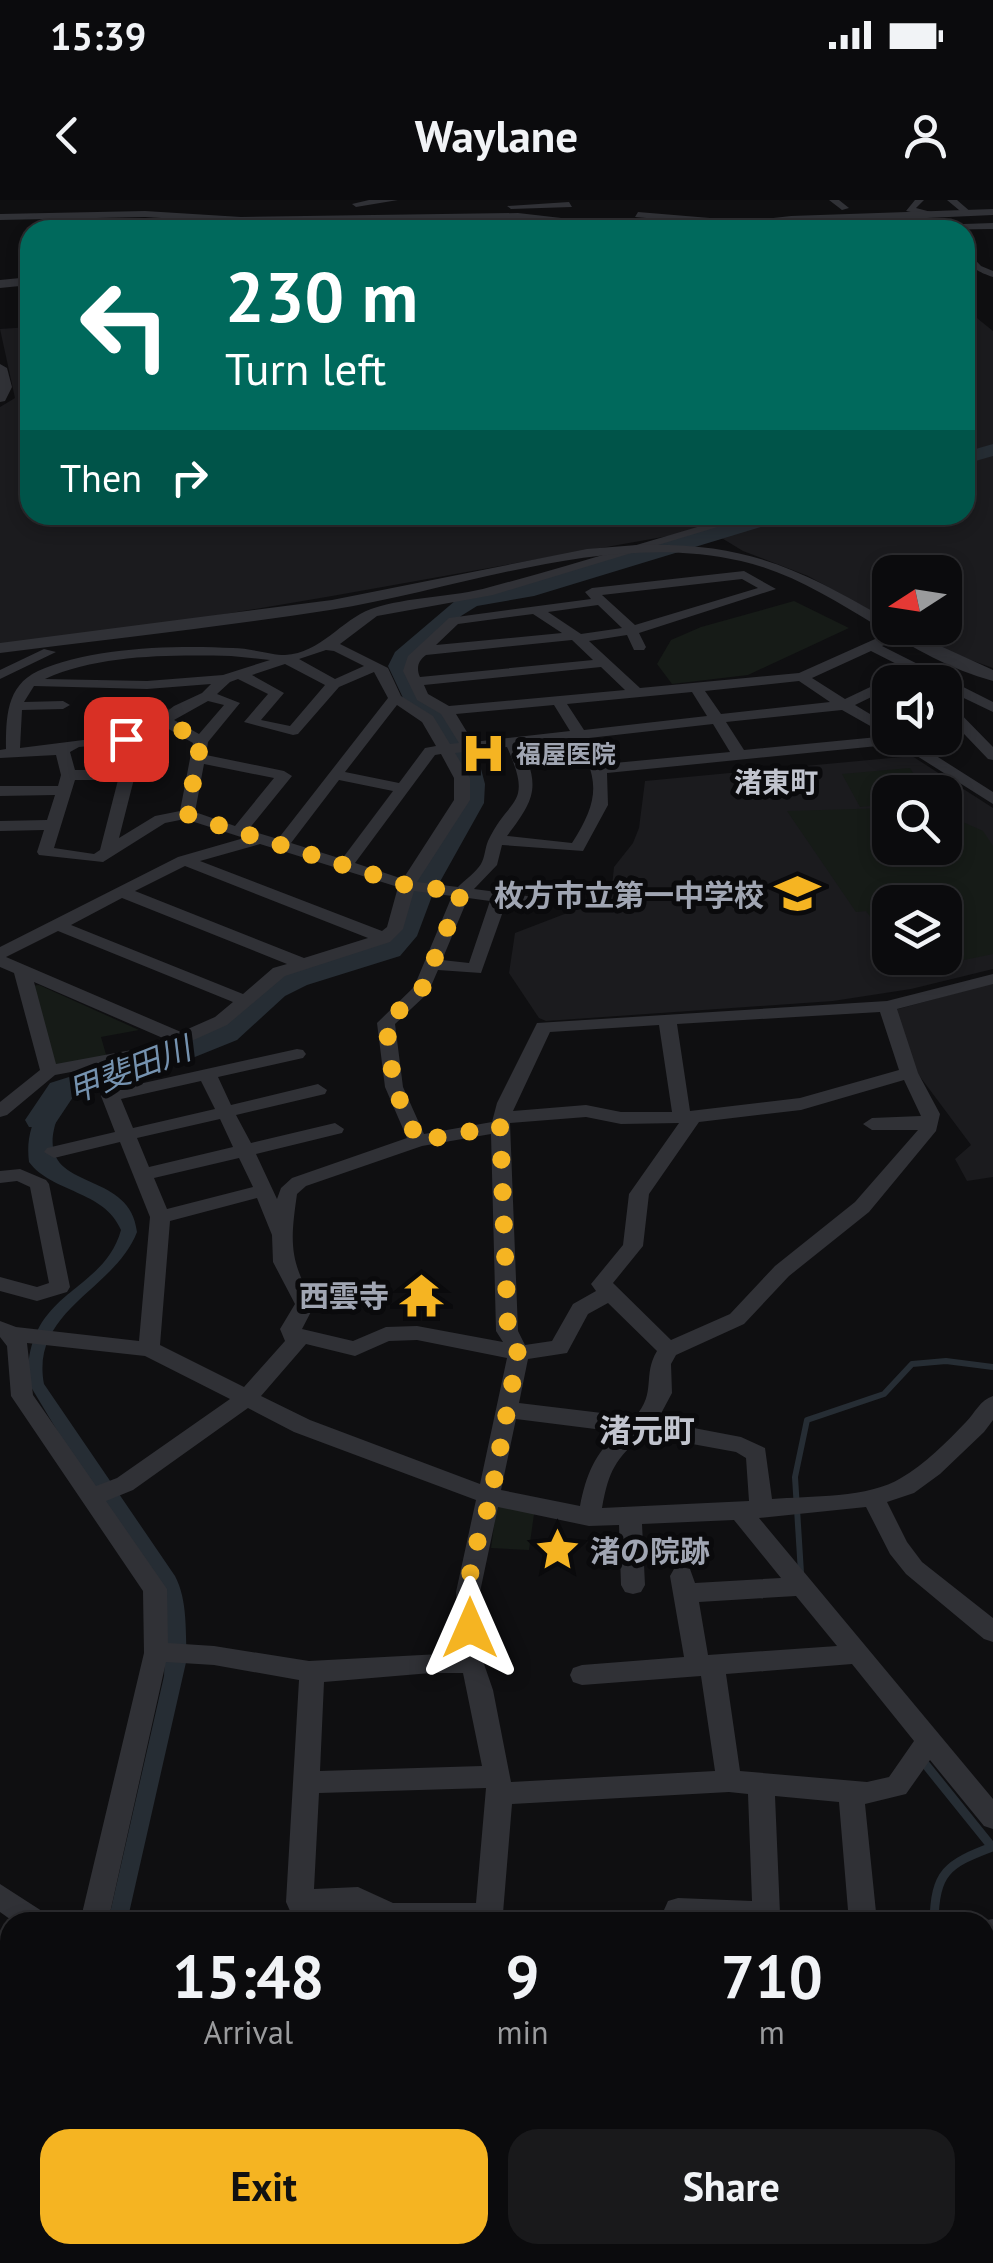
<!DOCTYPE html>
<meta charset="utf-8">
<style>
:root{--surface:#0b0b0d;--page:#19191b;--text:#f1f3f6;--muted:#9a9b9d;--line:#2b2b2e;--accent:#f5b422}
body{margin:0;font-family:"PT Sans","Noto Sans JP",sans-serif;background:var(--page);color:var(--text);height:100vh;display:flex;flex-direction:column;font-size:38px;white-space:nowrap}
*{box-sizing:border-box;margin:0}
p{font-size:32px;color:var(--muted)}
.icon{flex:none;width:55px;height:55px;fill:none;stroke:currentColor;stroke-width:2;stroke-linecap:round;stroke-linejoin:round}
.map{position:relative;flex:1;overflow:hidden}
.sheet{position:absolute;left:0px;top:1712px;width:995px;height:352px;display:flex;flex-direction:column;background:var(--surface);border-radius:30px 30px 0 0;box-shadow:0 5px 15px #0003,0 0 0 2px var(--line)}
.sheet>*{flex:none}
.banner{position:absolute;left:20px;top:20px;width:955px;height:305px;border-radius:30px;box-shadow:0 5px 15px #0003,0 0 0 2px var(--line);background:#00695c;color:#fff;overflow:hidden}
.needle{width:65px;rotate:258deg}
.fabs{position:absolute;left:872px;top:355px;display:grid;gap:20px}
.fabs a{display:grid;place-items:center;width:90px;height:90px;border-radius:20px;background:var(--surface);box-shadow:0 5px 15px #0003,0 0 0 2px var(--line);font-size:50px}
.pin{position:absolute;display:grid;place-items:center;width:85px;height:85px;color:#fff;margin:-42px;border-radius:20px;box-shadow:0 5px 15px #0006}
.me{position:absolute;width:110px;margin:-55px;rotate:0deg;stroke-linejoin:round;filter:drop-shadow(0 0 8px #0008)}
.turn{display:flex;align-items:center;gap:35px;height:210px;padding:0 40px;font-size:45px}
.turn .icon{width:130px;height:130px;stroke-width:2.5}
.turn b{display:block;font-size:70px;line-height:85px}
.then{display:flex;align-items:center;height:95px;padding:0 40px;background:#0003;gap:20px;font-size:38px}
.eta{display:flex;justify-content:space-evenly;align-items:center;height:170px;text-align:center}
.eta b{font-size:60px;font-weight:700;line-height:70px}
.primary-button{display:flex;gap:20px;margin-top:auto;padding:20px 40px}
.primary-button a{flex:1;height:115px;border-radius:30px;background:var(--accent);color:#111;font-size:40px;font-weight:700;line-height:115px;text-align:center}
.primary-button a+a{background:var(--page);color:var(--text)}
.status{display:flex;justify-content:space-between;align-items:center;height:70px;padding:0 50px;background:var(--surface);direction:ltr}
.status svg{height:28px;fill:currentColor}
header{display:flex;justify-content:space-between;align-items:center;height:130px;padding:0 40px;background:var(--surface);font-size:45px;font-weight:700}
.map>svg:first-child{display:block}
.built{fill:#1b1b1e;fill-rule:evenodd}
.green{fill:#161b17}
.water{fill:#262d34}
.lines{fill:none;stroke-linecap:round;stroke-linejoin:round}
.stream-far1{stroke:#262d34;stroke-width:6}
.stream{stroke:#262d34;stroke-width:9}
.river{fill:#262d34;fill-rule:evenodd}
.minor{fill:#303136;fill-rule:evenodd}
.tertiary{fill:#303136;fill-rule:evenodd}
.rail{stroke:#43454b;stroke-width:9;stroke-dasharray:18 14;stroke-linecap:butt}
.route{stroke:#f5b422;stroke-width:18;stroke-dasharray:0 32.4}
.labels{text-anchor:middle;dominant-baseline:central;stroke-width:10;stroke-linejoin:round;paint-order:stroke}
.far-poi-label{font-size:25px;font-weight:bold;fill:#a0a5b2;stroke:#0a0a0c;text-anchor:start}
.far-neighbourhood-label{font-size:28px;font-weight:bold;fill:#c1c4ce;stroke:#0a0a0c}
.poi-label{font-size:30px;font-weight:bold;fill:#a0a5b2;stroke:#0a0a0c;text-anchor:end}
.water-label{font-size:32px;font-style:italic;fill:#7592af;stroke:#0a0a0c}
.neighbourhood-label{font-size:32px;font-weight:bold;fill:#c1c4ce;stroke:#0a0a0c}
</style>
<div class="status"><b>15:39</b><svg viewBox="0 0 49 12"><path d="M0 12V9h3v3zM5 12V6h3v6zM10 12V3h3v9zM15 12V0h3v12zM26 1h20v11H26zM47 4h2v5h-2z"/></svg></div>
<header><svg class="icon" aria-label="back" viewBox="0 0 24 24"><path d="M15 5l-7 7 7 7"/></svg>Waylane<svg class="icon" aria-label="person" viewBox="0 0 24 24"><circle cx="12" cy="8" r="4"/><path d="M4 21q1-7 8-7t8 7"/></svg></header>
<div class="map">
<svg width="993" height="2063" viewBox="0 0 993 2063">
<rect width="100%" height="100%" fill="#0f0f11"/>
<path class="built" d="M965,100L967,110L993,131V468L951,453L902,428H945V372H890V421L808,376L743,351L710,331L760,315H965Z
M30,127V315H746L674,335L332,396L166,424L0,444V207L15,198L0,129Z
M912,556L993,608V769L911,789L833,801L546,821L539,818L509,773L515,733L588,705L612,686L614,667L633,643L639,628L645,581ZM890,592H945V648H890ZM890,702H945V758H890Z
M993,783V977L967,981L955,959L971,945L918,874L887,812Z"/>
<path class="green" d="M794,401L849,428L748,475L672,484L657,464L671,440L701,427Z
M114,501L173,509L140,535L115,538Z
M910,568L925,592H890V604L860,607L842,574Z
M890,608V648H945V614L983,631L993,646V754L911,771L901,758H945V702H890V743L866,711L856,712L787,611Z
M39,785L139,830L101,837L107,858L51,868L28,786Z
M497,1303L534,1314L529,1350L491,1348Z"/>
<path class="water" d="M77,878C0,1007 129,955 137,1032C115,1090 30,1110 44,1184L175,1376C188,1401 185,1431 187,1458L127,1722H108L164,1476L167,1414L28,1182C25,1089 103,1095 121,1030C104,990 52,993 29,962C24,925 44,892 77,878Z
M558,2055H693L720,2063H579Z"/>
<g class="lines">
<path class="stream-far1" d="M801,1373L795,1277L807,1220L884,1194L912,1164L946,1161L993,1167"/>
<path class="stream" d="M926,1565L992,1647C947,1664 935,1672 934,1722
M985,2050L993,2062"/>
<path class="river" d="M993,244V256L965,264V252Z
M753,315H787L784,320L534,396L477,406L461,416L412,466L423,491L477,554L485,584L484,603L432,696L417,736L400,756L307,785L285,796L237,840L180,863L73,897L53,927H29L25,920L50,883L158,849L215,826L263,784L285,773L380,744L393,728L404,696L458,603L459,584L451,554L404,500L388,466L395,452L462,395L523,385Z"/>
<path class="minor" d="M369,0H398L356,7L352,4Z
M829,0H839L849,8L842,10Z
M915,0H924L916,8L935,13V17L906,11Z
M947,0H957L972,13L965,15Z
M569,2L572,7L511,9L507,6Z
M145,11L241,17L518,13L665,30L518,19L241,23L145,17L0,20V14Z
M638,12L746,21L751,24L746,27L635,17Z
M860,19L934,25L993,23V29L925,30L857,24Z
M965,49L981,66L993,71V77C978,72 965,66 965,49Z
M738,315H757L493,395L377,416L340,444L388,468L401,496L433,516L450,544L459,543L441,514L417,500L403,471L408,456L449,418L591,399L585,392L592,388L744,371L776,389L639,433L646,447L644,450H634L627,435L589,441L640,488L799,473L893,431H903V437L882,446L993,502V512L945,489V482H932L871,451L812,478L845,499L885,480H895L897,482H890V488L855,505L890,526V538H908L993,592V604L898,544L607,573L608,605L583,651L502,645L497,665L474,689L542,698L550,703L542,708L506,703L481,773L438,770L428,793L395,824L403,887L424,934L492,922L497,903L537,823L887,801L993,774V784L897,809L918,873L940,914L936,931L869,1012L789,1076L744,1124L676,1155L671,1164L672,1193L657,1221L741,1237L765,1248L772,1299C809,1296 870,1298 901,1278C925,1264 947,1242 966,1222C975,1213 980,1200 993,1196V1220L984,1232L940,1274L914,1293L887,1302L907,1342L922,1362L993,1418V1442L984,1439L906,1374L890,1354L866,1307L759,1318L993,1599V1629L984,1626L930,1560L906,1594L865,1604L877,1722H849L839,1602L775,1596L780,1714L776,1722H678L668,1719L664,1710L668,1701L678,1698L752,1701L748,1594L729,1592L512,1604L503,1713L499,1722H378L356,1711L300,1714L290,1711L286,1702L299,1480L214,1465L166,1462L108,1722H80L144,1453L143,1391L11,1196L7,1146L0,1137V1121L16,1127L139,1141L150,1017L120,942L54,958L44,952L47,948L115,932L101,896L103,892L297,849L303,850L306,854L303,858L218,877L231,905L318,884L327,890L325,894L236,915L251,943L335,923L344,929L342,933L256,954L277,999L281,988L292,978L407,938L385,887L377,823L414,787L452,696L414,691L403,729L390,742L285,776L227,825L187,843L141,859L55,875L7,915L0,917V902L40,870L14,773L0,767V747L178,657L244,638L185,619L165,623L103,662L39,655L37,652L44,630L0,631V621L47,620L55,595L0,596V586H58L61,575L56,555L0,558V550L6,549C6,518 6,486 38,471C90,447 176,445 233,448C249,448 271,455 285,455C321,453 341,420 371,409C409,396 452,398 490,387C573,365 655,339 738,315ZM742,379L758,388L635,425L602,395ZM598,405L622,428L581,434L548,412ZM533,414L562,433L436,445L458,424ZM572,440L593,460L420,477C416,468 418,461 426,455ZM326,450L334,451L364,466L335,479L299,459ZM231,456L270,460L223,475L147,481L45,479C101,454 171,455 231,456ZM285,464L325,485L290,526L261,520L284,493L252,475ZM601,467L625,490L449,506L428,494L424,485ZM374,472L388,498L278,639L248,630L292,576L284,571L206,555L208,542L240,503L217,494L230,482L238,479L268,494L244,522L293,535L298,534L339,487ZM799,481L830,502L721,514L705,491ZM211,484L202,493L174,506L139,533L20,548L22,510L63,509L70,505L63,501L24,502L34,486L147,489ZM692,492L707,516L584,530L567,504ZM208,501L224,505L199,534L174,520ZM397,505L422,522L436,546L425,548L399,583L345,572ZM554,505L570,531L473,542L456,514ZM842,510L888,536L744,550L726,522ZM713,524L730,552L604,564L589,538ZM165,527L193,543L180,611L155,616L119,638L135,575L127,570H75L70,552L79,547L143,541ZM576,539C601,581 598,602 572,643L507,636C534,600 541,588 521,545ZM507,547C534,607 509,596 488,641C485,648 485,657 481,664C476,672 465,680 458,687L417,682L470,600V578L455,553ZM441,554L454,578V600L403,679L355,663L435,555ZM204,564L274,578L235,626L195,612ZM75,580H118L100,650L94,654L54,648ZM339,580L393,591L342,659L291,643ZM260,644L398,687L387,727L382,731L200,661ZM185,666L368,738L304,758L135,691ZM122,698L287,764L273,768L243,794L71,725ZM468,698L490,701L469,763L442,760ZM58,731L233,802L215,817L181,832L6,757ZM34,782L165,839L137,849L56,864ZM880,812L899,870L800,898L690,911L677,824ZM659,825L672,912H621L586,905L513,911L550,832ZM904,880L921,916L872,918L863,924L872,930H918L855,1002L775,1066L730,1114L671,1140L613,1083L643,1046L649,994L699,922L801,910ZM201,881L215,909L133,928L121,899ZM586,917L621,924L679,923L629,994L623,1045L591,1084L596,1091L573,1104L552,1141L525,1145L518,1131L510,923ZM220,919L233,947L149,967L137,938ZM491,934L496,1131L503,1142L417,1126L386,1127L353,1141L302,1129L315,1104C289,1061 290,1043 297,994L306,986L422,946ZM239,958L253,987L167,1009L154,978ZM257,998L272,1035L273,1062L295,1104L280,1129L285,1141L244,1187L160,1145L170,1021ZM608,1103L657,1151C642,1176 657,1192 635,1217L519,1203L528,1159L567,1153L588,1114ZM417,1140L507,1158L480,1284L310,1220L261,1196L306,1144L355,1156L389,1141ZM27,1143L145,1156L230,1199L117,1278L96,1286L33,1195ZM248,1208L294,1232L476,1300L456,1392L459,1453L309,1461L214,1446L168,1443L167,1389L106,1301L133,1290ZM516,1219L619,1232C595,1253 586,1275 580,1306L501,1290ZM643,1235L736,1252L746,1258L749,1301L602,1308C609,1270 615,1260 643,1235ZM498,1307L589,1326L619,1325L621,1385L625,1392L633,1394L641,1392L645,1385L642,1324L734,1320L781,1378L695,1383L690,1369L682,1367L674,1369L670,1376L684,1457L582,1465L573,1468L570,1475L573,1482L582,1485L701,1476L715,1571L511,1582L493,1490L484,1464L480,1392ZM796,1396L837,1446L708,1455L699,1402ZM852,1464L914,1541L889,1577L867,1582L740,1571L726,1474ZM431,1473H463L482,1566L320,1571L324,1482ZM486,1588L476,1703H393L358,1687L314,1689L319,1593Z
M44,449L56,452L0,479V470Z
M945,502L950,503L993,547V560L988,559L945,514Z
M20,969L46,980L49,984L70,1087L67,1092L37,1101L0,1091V1077L37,1087L49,1083L30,987L17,981L0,983V971Z
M0,1684L45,1713L49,1722H14L0,1712Z
M993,1719V1743L985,1744V1722H977Z
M737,2055H801L805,2063H741Z
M877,2055H909V2063H877Z"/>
<path class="tertiary" d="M993,9V15L665,30L791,16Z
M30,77V85L0,88V80Z
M0,164L7,168L12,187L5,201L0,202Z
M637,345C746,342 798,368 890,421V428H901L993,470V481C902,457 832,382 741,361C606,330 463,389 330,410C221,427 110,439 0,453V443L332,400L587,349Z"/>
<path class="rail" d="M0,1793L10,1801
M419,2055L436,2063
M465,2055L486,2063"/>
</g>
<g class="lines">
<path class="route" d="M126,539L143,536L164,520L201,541L187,614L196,618L406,685L462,692L422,789L386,823L394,887L418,941L500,926L508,1131L518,1153L491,1297L472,1360L468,1392L470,1428"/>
</g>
<defs>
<symbol id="hospital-bare" viewBox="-9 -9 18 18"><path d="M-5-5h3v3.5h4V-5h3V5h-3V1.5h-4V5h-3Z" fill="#f5b422" stroke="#0a0a0c" stroke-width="2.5" paint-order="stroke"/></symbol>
<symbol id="school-bare" viewBox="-9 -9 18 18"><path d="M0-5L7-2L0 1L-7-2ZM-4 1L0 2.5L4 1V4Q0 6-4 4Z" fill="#f5b422" stroke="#0a0a0c" stroke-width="2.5" paint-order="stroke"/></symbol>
<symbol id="temple-bare" viewBox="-9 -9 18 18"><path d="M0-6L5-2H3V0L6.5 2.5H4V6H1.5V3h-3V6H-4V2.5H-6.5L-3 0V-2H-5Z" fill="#f5b422" stroke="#0a0a0c" stroke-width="2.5" paint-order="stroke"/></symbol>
<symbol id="sight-bare" viewBox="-9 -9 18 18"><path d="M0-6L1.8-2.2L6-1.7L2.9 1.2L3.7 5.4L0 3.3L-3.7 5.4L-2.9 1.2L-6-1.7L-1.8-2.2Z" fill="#f5b422" stroke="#0a0a0c" stroke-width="2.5" paint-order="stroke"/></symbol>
</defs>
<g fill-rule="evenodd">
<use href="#hospital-bare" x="452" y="522" width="63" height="63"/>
<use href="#school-bare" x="766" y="662" width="63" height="63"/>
<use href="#temple-bare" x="390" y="1064" width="63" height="63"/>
<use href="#sight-bare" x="526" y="1318" width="63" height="63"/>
</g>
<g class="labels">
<g class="far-poi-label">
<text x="516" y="554">福屋医院</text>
</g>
<g class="far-neighbourhood-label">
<text x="776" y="581">渚東町</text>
</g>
<g class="poi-label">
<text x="764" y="694">枚方市立第一中学校</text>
<text x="389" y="1095">西雲寺</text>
<text x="590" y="1350" text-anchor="start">渚の院跡</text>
</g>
<g class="water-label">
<text transform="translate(129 869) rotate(-21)">甲斐田川</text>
</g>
<g class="neighbourhood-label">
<text x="647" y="1230">渚元町</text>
</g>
</g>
</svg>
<div class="fabs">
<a><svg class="needle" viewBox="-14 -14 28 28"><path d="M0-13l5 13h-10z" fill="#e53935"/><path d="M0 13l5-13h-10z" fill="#9a9b9d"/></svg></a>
<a><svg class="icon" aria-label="sound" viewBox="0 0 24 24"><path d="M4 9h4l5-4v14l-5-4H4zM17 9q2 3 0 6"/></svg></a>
<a><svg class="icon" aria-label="search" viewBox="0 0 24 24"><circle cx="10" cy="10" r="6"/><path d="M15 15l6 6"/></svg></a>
<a><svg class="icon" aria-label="layers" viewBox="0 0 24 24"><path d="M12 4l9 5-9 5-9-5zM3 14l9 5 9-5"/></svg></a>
</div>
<div class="pin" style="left:126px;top:539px;background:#d93025"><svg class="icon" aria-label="arrive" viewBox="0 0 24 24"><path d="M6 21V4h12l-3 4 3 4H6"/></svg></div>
<svg class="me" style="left:470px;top:1428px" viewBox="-20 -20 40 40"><path d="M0-17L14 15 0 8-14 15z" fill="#f5b422" stroke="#fff" stroke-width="4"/></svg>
<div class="banner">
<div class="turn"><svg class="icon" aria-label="left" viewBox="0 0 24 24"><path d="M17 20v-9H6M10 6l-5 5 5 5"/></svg><div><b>230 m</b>Turn left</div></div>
<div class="then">Then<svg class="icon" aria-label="right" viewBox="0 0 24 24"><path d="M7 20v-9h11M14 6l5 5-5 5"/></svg></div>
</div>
<section class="sheet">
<div class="eta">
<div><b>15:48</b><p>Arrival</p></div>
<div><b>9</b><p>min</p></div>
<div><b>710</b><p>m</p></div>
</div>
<div class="primary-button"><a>Exit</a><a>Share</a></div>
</section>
</div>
